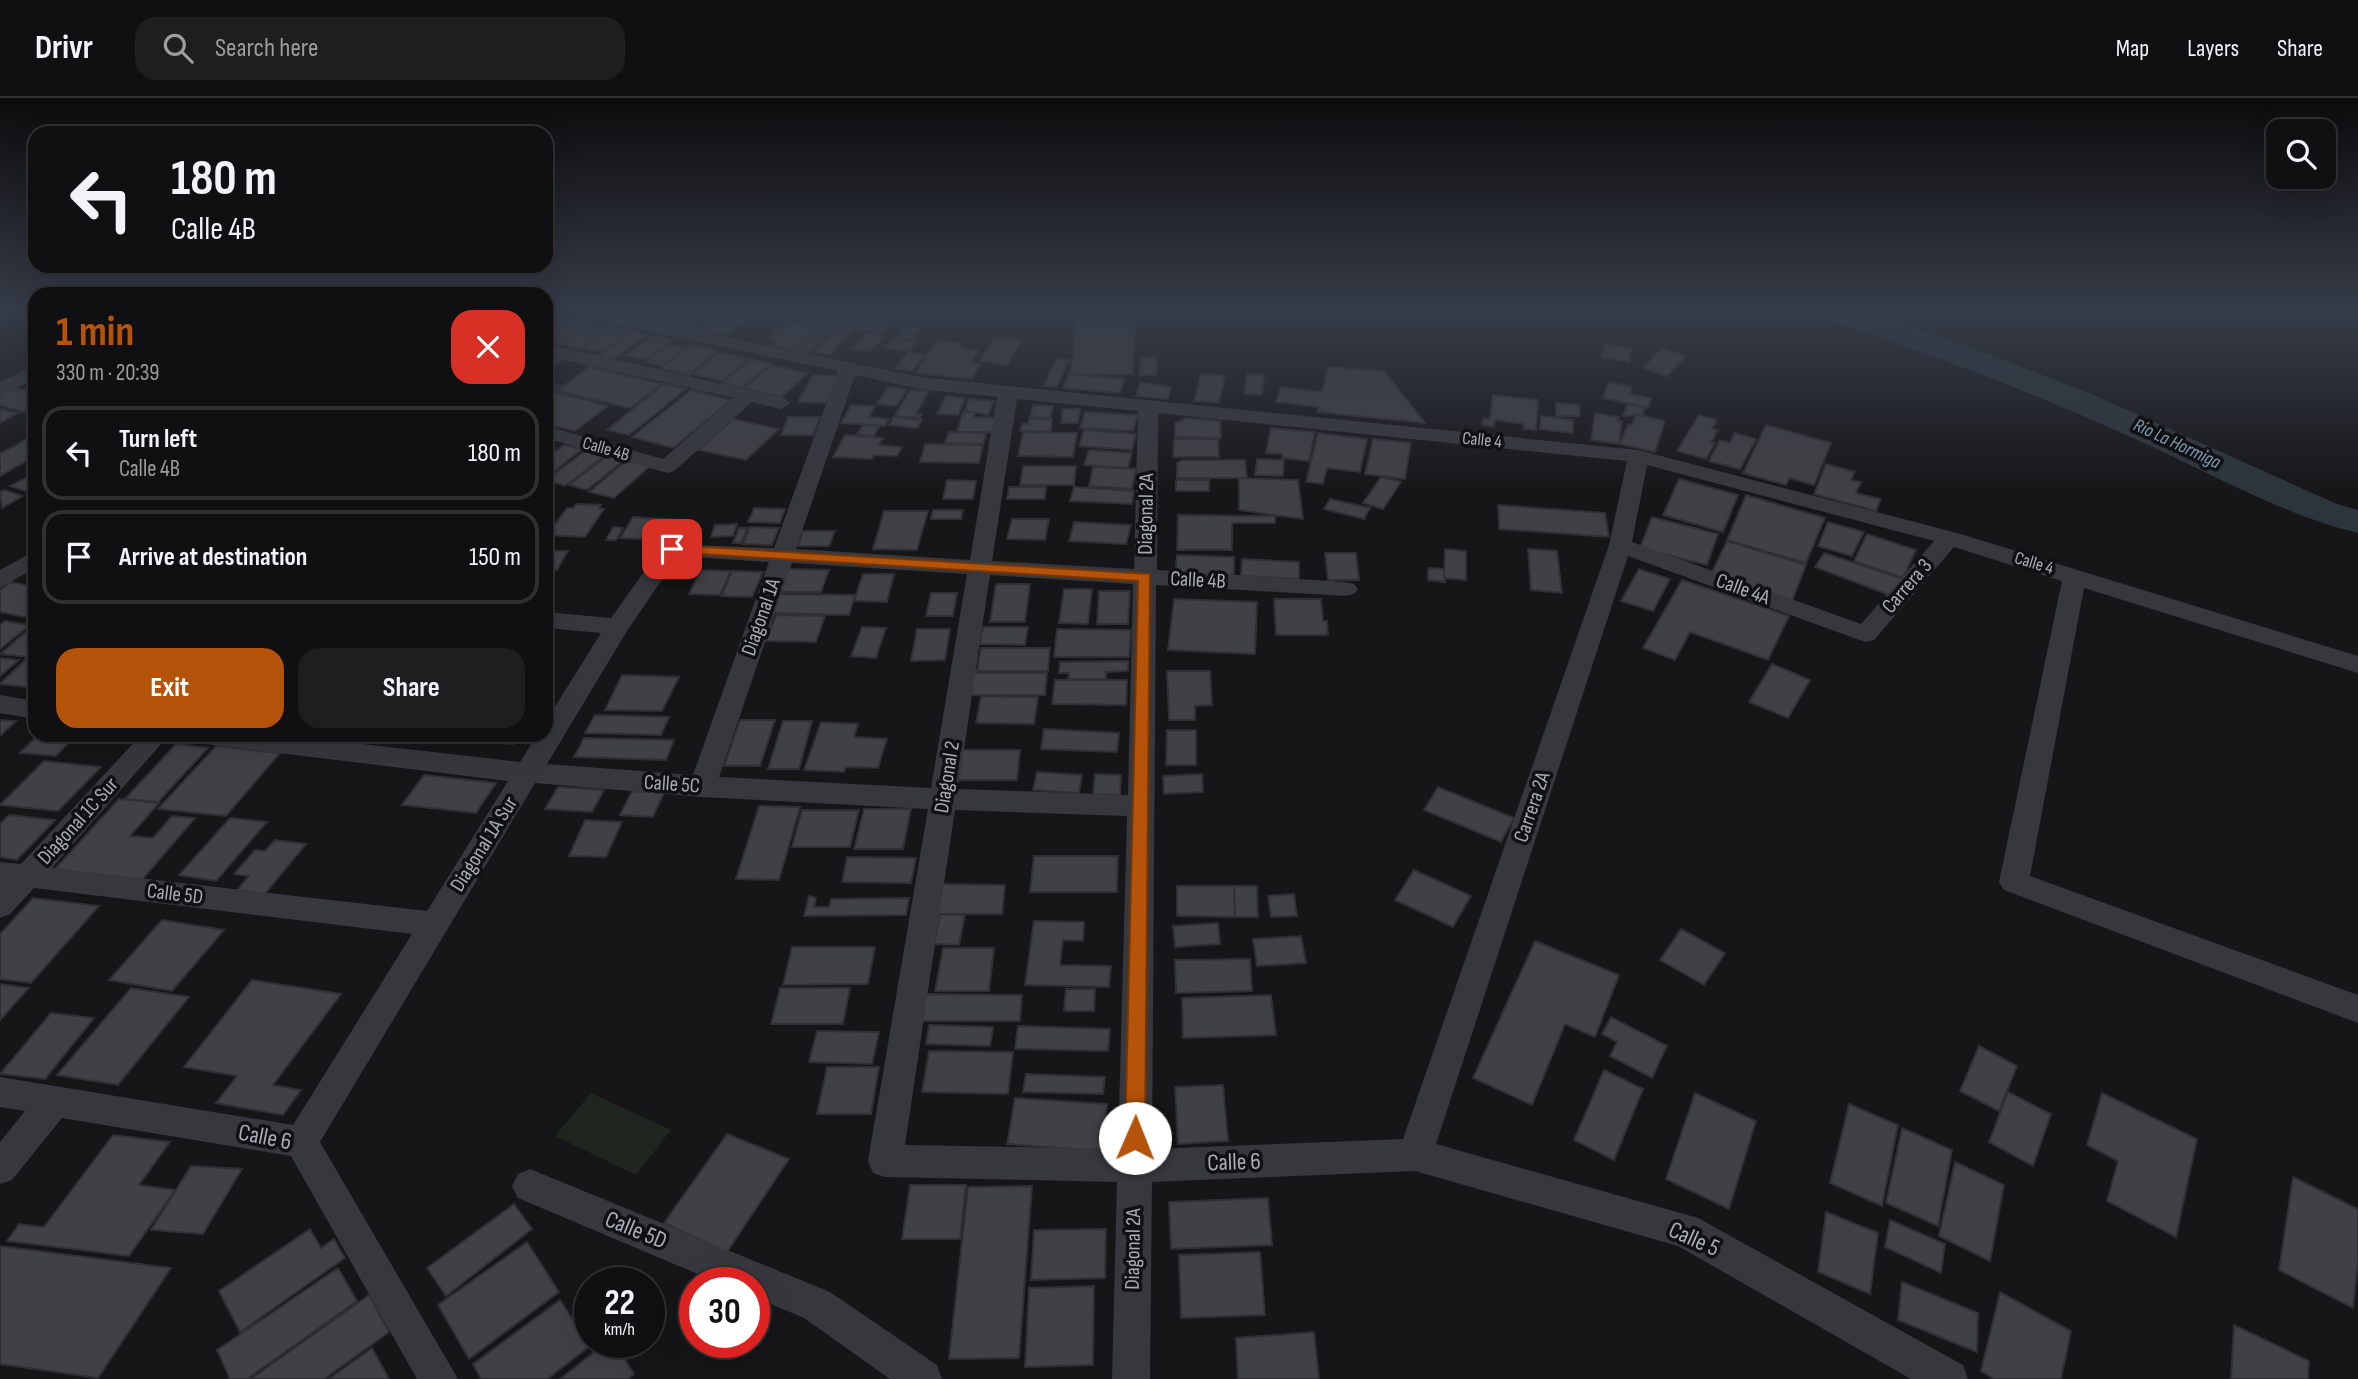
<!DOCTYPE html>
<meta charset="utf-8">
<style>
:root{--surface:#101012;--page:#1e1e20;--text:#f1f3f6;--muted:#9c9d9f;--line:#303032;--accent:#b45309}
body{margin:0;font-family:"Sofia Sans Condensed",sans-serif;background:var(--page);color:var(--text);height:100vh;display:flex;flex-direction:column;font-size:26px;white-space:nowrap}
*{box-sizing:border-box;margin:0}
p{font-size:23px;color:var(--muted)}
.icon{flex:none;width:38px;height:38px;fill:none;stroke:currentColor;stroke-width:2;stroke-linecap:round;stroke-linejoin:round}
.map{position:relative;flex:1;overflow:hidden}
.drawer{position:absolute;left:28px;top:189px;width:525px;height:455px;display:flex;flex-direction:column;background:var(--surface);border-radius:21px;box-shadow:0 7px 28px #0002,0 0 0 2px var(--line)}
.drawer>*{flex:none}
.hud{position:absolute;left:28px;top:28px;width:525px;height:147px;border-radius:21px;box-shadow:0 7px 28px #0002,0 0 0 2px var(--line);background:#101012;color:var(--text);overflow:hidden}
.tools{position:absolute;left:2266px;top:21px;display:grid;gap:14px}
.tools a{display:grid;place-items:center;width:70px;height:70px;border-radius:14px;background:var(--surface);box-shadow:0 7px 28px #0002,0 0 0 2px var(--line);font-size:35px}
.speed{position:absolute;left:574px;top:1169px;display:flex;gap:14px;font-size:35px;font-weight:700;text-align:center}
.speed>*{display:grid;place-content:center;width:91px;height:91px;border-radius:50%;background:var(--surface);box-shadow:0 7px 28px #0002,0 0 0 2px var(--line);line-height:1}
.speed small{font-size:18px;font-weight:400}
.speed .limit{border:10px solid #d22;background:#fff;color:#111}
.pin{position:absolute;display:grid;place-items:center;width:60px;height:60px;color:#fff;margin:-30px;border-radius:14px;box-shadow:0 4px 10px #0006}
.me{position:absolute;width:77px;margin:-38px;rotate:1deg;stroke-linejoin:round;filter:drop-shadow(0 0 5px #0008)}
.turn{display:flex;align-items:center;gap:24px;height:147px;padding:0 28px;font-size:32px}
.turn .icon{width:91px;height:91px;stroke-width:2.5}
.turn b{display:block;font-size:49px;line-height:60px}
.round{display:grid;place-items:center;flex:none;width:74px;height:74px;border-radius:21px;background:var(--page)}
.head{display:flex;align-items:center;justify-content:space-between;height:119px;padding:0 28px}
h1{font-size:42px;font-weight:700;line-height:52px;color:var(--accent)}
.cta{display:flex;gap:14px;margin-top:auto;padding:14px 28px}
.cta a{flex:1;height:80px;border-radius:21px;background:var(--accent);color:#fff;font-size:28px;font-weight:700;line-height:80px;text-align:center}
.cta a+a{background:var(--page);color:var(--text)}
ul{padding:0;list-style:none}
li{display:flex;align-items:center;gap:21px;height:94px;margin:0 14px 10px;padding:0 14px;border:4px solid var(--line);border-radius:21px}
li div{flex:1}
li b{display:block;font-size:26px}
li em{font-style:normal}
header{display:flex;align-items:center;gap:42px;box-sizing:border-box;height:98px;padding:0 35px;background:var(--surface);border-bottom:2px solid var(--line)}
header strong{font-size:33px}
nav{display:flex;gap:38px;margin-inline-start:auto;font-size:24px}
.search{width:490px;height:63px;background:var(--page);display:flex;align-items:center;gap:18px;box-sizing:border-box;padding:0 24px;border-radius:21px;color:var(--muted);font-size:26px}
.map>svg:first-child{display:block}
.green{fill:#1e261f}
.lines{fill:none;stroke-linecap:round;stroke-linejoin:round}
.river{fill:#2c353c;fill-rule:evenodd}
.building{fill:#404145;stroke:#303034;stroke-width:2}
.minor{fill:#37383d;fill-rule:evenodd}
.route{fill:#b45309;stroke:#753606;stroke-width:2}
.labels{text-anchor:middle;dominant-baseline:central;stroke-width:7;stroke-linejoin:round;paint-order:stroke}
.far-street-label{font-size:18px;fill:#a8adb8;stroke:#111113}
.far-water-label{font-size:19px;font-style:italic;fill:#7f9bb3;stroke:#111113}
.street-label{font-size:21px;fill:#a8adb8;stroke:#111113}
.near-street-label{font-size:24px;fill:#a8adb8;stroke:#111113}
</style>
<header>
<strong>Drivr</strong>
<div class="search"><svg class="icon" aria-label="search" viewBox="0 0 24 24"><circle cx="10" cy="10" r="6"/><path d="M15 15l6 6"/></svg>Search here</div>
<nav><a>Map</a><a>Layers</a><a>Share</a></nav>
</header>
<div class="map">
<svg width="2358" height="1281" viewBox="0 0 2358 1281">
<rect width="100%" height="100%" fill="#161618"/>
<path class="green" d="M591,995L671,1032L636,1077L555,1038Z"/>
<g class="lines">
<path class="river" d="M1821,215H1869L1973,250L2096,298L2337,406L2358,412V435C2280,416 2207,373 2133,340C2032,294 1930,255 1825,222Z"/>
</g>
<path class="building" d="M647,215H709L690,231L638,222Z
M720,215L745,216L754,215L728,237L700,232Z
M859,215L880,217L875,223L891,225L882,235L840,229L850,218L856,219Z
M1078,215H1136L1133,276H1070Z
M567,221L587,225L560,245L546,242V235Z
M804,222L823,225L796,252L772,248L776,243L767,242L785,224L799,226Z
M590,226L608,230L579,250L560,246Z
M906,228L920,230L911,242L897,240Z
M611,229L630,233L602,254L583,250Z
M838,229L853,231L830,257L814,254Z
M633,234L647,237L613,261L598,258Z
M867,235L885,238L870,254L851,251Z
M653,237L673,242L646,262L626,257Z
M995,239L1022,242L1007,267L979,263Z
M893,240L917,243L909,253L885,250Z
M937,243L961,245V250L979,252L971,265L980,266L972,281L916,275Z
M1605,246L1632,251L1629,264L1601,259Z
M669,247L685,251L662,268L646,264Z
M691,247L718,253L689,277L661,270Z
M1662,250L1686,258L1667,278L1643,270Z
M720,254L749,261L722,283L692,276Z
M908,254L925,257L912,273L895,271Z
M546,258L562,262L546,274Z
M1140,259H1157L1156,277H1140Z
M751,261L771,266L742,290L722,285Z
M1056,261L1069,262L1057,289L1044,288Z
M771,267L808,275L782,299L744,290Z
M589,269L661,286L630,310L557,293Z
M1328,269L1384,273L1425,325L1317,314L1319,309L1276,304L1280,289L1322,294Z
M1069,276L1125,281L1120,295L1063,290Z
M1201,276L1225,278L1219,305L1194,303Z
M1247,276L1264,277L1262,297L1244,296Z
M813,277L840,278L826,305L798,304Z
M546,284L561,288L546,298Z
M1140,284L1171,289L1168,301L1136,298Z
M1609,284L1632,289L1630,296L1651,300L1648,310L1603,300Z
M664,286L686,291L629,337L607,332Z
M13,289L35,295V308L23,314L0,307V296Z
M888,289L907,291L896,308L877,306Z
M691,292L731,302L673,350L632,339Z
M910,292L929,293L916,316H922L920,320L895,318Z
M555,294L608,308L575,333L546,326V301Z
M1493,297L1538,302L1536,332L1524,331V326L1495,322L1494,329L1482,327L1483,320L1490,321Z
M946,298L965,300L958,317L937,316Z
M969,301L994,303L988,317L965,312Z
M1556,305L1579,307L1580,318H1556Z
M1628,306L1645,310L1642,317L1623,318Z
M851,307L875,308L869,319L889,321L885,328L841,325Z
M1033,307L1053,308L1050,320L1030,319Z
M0,311L18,315L0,325Z
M1063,311H1080L1078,325H1061Z
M963,314H975L974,319L996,320L993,334H957Z
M1085,314L1138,317L1133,333L1080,330Z
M1595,315L1619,319L1618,323H1622L1619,346L1591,342Z
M1636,316L1665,323L1655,354L1620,346L1628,326L1632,327Z
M1699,317L1717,322L1712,331L1718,332L1711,344L1715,345L1706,361L1677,353Z
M1541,318L1573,322V335L1540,331Z
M788,319H820L813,337H781Z
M893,319L922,322L917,330L889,327Z
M1186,320L1220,323L1221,340L1175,339V325Z
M733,321L779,331L746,362L699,352Z
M1029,321H1052L1051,333H1020L1022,326H1028Z
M863,327L879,328L874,338L857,336Z
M1766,327L1831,345L1814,387L1789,380L1786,387L1743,375Z
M1271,330L1315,334L1309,363L1282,360V356L1266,355Z
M1084,332L1136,336L1132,352L1079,348Z
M949,334L986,335L983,346L945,345Z
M1023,334L1077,335L1073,359L1018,358Z
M1318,335L1367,341L1360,374L1327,370L1323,386L1306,384Z
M1735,335L1756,341L1740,371L1709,363L1720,342L1730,345Z
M35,336V358L0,378V356Z
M845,337L883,340L879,347L902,349L897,358L874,357L872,361L833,359Z
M1174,341H1218L1219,359H1173Z
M1373,341L1411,345L1405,381L1365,376Z
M925,346L983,347L979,365L920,364Z
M564,347L582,351L546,380V360Z
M1089,352L1132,355L1128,370L1084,367Z
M585,353L604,358L565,388L546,382Z
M607,358L624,362L587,392L569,387Z
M1257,361L1284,362L1283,378L1255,377Z
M1182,362H1245L1247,380H1177V365Z
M626,363L650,368L614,400L589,394Z
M1826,366L1855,374L1851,382L1861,384L1856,395L1881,401L1876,413L1814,396Z
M1023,368H1076L1074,387H1020Z
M1093,369L1136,371L1132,391L1089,388Z
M27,379L35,382L33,396L10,388Z
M1381,379L1401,384L1383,411L1363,405Z
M1239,380L1298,382L1303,421L1239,412Z
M1679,381L1738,397L1723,434L1663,417Z
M947,382L976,383L973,401H943Z
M1176,382H1209V393H1176Z
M1009,389H1046L1045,401H1007Z
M1074,389L1134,393L1132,406L1070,403Z
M4,392L23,398L2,410L0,394Z
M1746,397L1825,420L1806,465L1727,442Z
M1330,401L1370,410L1364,421L1324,411Z
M576,406L601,407L599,410L604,411L585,439L547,437L567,410H573Z
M1498,407L1605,415L1609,439L1499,431Z
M754,410L785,411L780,425L748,424Z
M933,412H963L961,421H931Z
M884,413H928L917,452L873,451Z
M1178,417L1275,418V425H1232V452H1177Z
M633,419L678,422L666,442L620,440Z
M1652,419L1718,436L1707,467L1640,450Z
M1012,421H1049L1045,442L1007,441Z
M1074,424L1131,427L1126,446L1069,443Z
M1828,424L1864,434L1852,458L1818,448Z
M737,426L733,438L711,439L715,427Z
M613,429L623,430L616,442H606Z
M750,429L779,430L772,447L743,446Z
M739,430H748L741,445H733Z
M803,433H835L829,448H798Z
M1867,436L1916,452L1903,480L1854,463Z
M1727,443L1806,467L1792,503L1710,478Z
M1445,451L1466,453V482L1444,480Z
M1528,451L1557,453L1562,495L1531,492Z
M546,453H568L557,472L546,471Z
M1325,455H1356L1359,482H1328Z
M1824,455L1904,481L1892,498L1815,469Z
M1177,457L1234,459V477L1175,475Z
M1242,461L1299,464V481L1241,478Z
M1428,470L1444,471L1445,484L1428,482Z
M788,471L829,472L821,494H779Z
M1639,471L1670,481L1653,513L1621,503Z
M701,472L731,473L720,497L689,496Z
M732,473L763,474L752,499L722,498Z
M863,476H894L887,504L854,503Z
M1682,482L1789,518L1768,562L1690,534L1675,562L1643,550Z
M11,484L35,489V511L24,519L0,514V492Z
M996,486H1030L1025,524H990Z
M1064,491H1092L1088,526L1059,525Z
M1099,493H1130L1128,526H1097Z
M931,495H957L953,518H926Z
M778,496L855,497L849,517L770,515Z
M1174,501L1257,504L1255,556L1168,552Z
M1274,501H1321L1323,523H1327L1328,537H1276Z
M776,517L825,518L816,544L766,543Z
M5,523L30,527L0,551V527Z
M35,526V590L0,586L28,559L0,556Z
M862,529L886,530L876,560L851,558Z
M983,529H1028L1025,547L980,546Z
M917,531H950L945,562L911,563Z
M1057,531L1131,532L1129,559H1054Z
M981,550H1050L1048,573H977Z
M0,560L19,562L0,578Z
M1128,563V573L1106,574V581H1068L1069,575H1059L1060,564Z
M1772,566L1810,582L1788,620L1749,604Z
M1167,573H1210L1212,607L1195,608V622H1169Z
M974,575H1047L1045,597H970Z
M622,577L679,579L662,613L605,612Z
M1055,582H1127L1126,607L1052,606Z
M981,598L1038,599L1034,626L976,625Z
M595,617L669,619L661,637L585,635Z
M0,622L16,623L0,638Z
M740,622H775L760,668H724Z
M783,623H812L799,671H768Z
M821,624L858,626L854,639L887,641L878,670L846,669L844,674L804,672Z
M1044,631L1119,635L1117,654L1041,651Z
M1167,632H1196V667H1166Z
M38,637H76L56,658L20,655Z
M486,637H519L513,646L481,643Z
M584,640L674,642L666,662L574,659Z
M176,646L208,650L158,704L125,701Z
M216,648L280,655L226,718L158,711Z
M960,652H1020L1017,682H954Z
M44,663L101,669L58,713L0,707Z
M1037,674L1082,677L1079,695L1033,692Z
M1095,676L1121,677L1120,697L1093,696Z
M1202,676L1203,694L1164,696L1163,678Z
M424,677L496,685L476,715L402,707Z
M558,689L604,692L592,714L545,711Z
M1438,689L1514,720L1501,744L1424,712Z
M632,693L664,695L653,719L620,717Z
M119,701L159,705L130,738L153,740L172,718L195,720L142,782L53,773Z
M759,708L800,709L779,782L736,781Z
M864,711H911L903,751H854Z
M802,712H859L850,749H792Z
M9,717L55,722L17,762L0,759V726Z
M230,720L267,724L216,783L179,777Z
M585,722L622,724L606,759L569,758Z
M275,742L306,746L265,796L237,792L249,778L234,776L255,752L265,753Z
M1034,758H1118L1117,794H1030Z
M847,759L916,760L911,785L842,784Z
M1414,772L1471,798L1453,829L1395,802Z
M937,786L1005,787L1002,816H932Z
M1177,788H1234L1235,819L1177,818Z
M1234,788H1257L1258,819H1235Z
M1294,796L1297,818L1271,819L1268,798Z
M809,798L816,800L814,809H829L831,801L909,800L906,817L804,818Z
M33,800L99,808L31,885L0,881V836Z
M940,816L965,817L959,847L934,846Z
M162,822L224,832L172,893L109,882Z
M1034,823L1084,824L1083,843L1063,842L1060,867L1111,868L1109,889L1025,887Z
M1218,825L1220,846L1175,849L1173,828Z
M1681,831L1725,855L1704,887L1660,862Z
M1301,838L1306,865L1257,868L1253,841Z
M1535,843L1619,877L1595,939L1565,926L1532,1007L1473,980Z
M792,849H875L868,886L783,887Z
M943,850H994L989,893H935Z
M1250,861L1252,893L1176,895L1175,862Z
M252,882L341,896L273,987L301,992L283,1017L216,1005L237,978L184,969Z
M0,886L29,890L0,922Z
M131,890L189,899L118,987L57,977Z
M780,890H850L843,926H771Z
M1066,891H1095L1094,913H1064Z
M924,896L1022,897L1020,923H919Z
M1271,897L1276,937L1183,940L1182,900Z
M51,915L94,920L45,981L0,976Z
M1611,919L1667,948L1652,980L1610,958L1617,944L1602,936Z
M929,927L993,929L990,948L926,946Z
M1018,928L1110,931L1108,953L1015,951Z
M817,933L879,934L872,966L809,964Z
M1979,948L2017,968L1999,1013L1960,993Z
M929,953L1013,954L1008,996L922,994Z
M827,969H879L871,1016H817Z
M1604,972L1643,991L1614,1062L1574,1042Z
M1026,976L1105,979L1103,996L1023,994Z
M1223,987L1228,1043L1178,1046L1175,989Z
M2008,994L2051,1016L2033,1068L1989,1044Z
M1695,995L1756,1023L1729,1111L1666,1081Z
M2102,995L2197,1041L2176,1139L2107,1103L2118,1063L2087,1047Z
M1015,1000L1107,1006L1101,1053L1007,1046Z
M1849,1006L1898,1027L1882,1108L1830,1085Z
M1902,1030L1952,1052L1938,1128L1886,1105Z
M727,1036L789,1061L727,1154L664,1125Z
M113,1037L170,1044L139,1087L175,1092L129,1158L7,1143L19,1126L44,1129Z
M1955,1064L2004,1087L1990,1163L1939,1138Z
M191,1068L242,1071L203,1136L151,1132Z
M2293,1079L2358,1111V1164L2353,1210L2279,1172Z
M910,1087H966L960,1141H902Z
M1032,1088L1019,1260L949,1261L968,1089Z
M1268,1100L1272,1147L1171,1151L1169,1104Z
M514,1106L532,1131L446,1198L427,1170Z
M1826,1114L1878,1135L1870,1196L1818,1174Z
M1890,1122L1945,1146L1941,1175L1885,1149Z
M310,1131L321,1150L334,1141L345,1160L240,1234L219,1193Z
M1106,1131L1105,1180L1031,1182L1034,1132Z
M527,1144L559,1194L469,1261L438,1207Z
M0,1148L171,1170L98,1280L0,1266Z
M1260,1154L1265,1217L1181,1220L1179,1157Z
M338,1170L357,1203L247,1281H230L217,1252Z
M1902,1184L1978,1215L1977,1254L1898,1222Z
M1094,1188L1093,1267L1025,1269L1029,1190Z
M2000,1194L2071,1233L2061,1281H1994L1981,1273Z
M369,1197L389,1234L324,1281H251Z
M560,1202L590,1248L547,1281H481L473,1266Z
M2234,1227L2309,1263L2308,1281H2231Z
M1314,1234L1319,1281H1238L1236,1240Z
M607,1244H614L634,1276L628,1281H560Z
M372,1250L389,1281H329Z"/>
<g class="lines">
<path class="minor" d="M546,215H565L546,228Z
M576,215H612L792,253L830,215H849L809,256L920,279L1638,352L1957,435L2358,558V575L2084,490L2030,778L2358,897V925L2004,792L1999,784L2062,483L1954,449L1874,542L1865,544L1628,458L1436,1046L1698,1120L1963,1267L1968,1281H1911L1678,1148L1415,1073L1152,1084L1150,1281H1112L1117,1084L885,1079L873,1075L868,1063L928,711L702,699L535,685L320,1044L458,1281H417L291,1058L62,1020L12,1082L0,1086V1044L25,1013L0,1009V979L293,1027L412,836L34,790L10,816L0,820V764L21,766L141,637H169L52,770L427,813L508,683L206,646L197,644L193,637H283L520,664L537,637H546V623L601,535L546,530V514L611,520L664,446L774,450L838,273L585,220ZM855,277L920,291L997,299L970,462L796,451ZM1017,301L1138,313L1134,471L992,463ZM1158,315L1627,363L1609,447L1403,1041L1152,1051L1156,487L1346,498L1354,496L1358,491L1354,486L1346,484L1157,472ZM1647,367L1934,443L1861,526L1632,444ZM678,458L769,464L693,677L547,666L627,533ZM792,465L967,476L931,690L719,679ZM990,477L1133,486L1128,697L958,691ZM955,712L1127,718L1118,1051L905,1047Z
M546,246L781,299L791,305L781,311L752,304L674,373L667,375L546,340V328L663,361L734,300L546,258Z
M35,267V281L0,298V284Z
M35,453V470L0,490V472Z
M0,597L35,603V621L0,615Z
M530,1071L830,1194L937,1267L942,1281H890L804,1220L754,1199V1185H719L518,1100L512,1088L518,1076Z"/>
</g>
<linearGradient id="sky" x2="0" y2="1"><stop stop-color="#0c0c0d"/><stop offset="0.54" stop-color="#363c48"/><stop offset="1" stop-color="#363c48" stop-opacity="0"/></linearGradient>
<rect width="2358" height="395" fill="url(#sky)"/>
<path class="route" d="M672,447L1150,476L1145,1040L1142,1047L1135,1050L1128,1047L1125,1040L1138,483L667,454V448Z"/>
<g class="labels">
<g class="far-street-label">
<text transform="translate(1482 342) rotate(6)">Calle 4</text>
<text transform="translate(606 351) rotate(16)">Calle 4B</text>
<text transform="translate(2034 465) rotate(17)">Calle 4</text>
</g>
<g class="far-water-label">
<text transform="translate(2177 346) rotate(25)">Río La Hormiga</text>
</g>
<g class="street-label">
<text transform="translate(1146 416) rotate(-89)">Diagonal 2A</text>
<text transform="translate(1198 482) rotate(3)">Calle 4B</text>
<text transform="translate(1907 488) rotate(-49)">Carrera 3</text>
<text transform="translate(1743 491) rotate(20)">Calle 4A</text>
<text transform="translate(761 519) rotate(-71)">Diagonal 1A</text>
<text transform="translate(947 679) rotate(-81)">Diagonal 2</text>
<text transform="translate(672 686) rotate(4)">Calle 5C</text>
<text transform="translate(1532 709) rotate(-71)">Carrera 2A</text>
<text transform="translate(78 723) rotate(-48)">Diagonal 1C Sur</text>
<text transform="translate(484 746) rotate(-58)">Diagonal 1A Sur</text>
<text transform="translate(175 796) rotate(7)">Calle 5D</text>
<text transform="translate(1133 1151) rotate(-89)">Diagonal 2A</text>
</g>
<g class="near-street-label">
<text transform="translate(265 1039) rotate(11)">Calle 6</text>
<text transform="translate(1234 1064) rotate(-2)">Calle 6</text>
<text transform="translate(636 1132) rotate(22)">Calle 5D</text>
<text transform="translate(1694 1141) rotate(24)">Calle 5</text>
</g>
</g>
</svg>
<div class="tools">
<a><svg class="icon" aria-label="search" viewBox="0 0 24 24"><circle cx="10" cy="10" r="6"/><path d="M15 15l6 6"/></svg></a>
</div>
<div class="speed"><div>22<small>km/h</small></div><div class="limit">30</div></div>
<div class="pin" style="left:672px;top:451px;background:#d93025"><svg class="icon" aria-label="arrive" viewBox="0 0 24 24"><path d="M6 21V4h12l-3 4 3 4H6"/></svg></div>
<svg class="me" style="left:1135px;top:1040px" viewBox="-20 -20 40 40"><circle r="19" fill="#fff"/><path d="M0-13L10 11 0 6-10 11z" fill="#b45309"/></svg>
<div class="hud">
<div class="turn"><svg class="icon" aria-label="left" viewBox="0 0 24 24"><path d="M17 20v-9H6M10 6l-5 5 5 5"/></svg><div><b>180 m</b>Calle 4B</div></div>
</div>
<section class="drawer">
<div class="head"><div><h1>1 min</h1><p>330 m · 20:39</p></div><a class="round" style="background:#d93025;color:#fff"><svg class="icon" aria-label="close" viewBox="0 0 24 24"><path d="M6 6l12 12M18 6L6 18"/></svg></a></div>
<ul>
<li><svg class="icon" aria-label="left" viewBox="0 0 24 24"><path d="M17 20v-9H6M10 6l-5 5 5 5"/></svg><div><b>Turn left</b><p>Calle 4B</p></div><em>180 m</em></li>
<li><svg class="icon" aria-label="arrive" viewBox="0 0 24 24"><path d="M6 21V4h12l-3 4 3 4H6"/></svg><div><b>Arrive at destination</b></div><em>150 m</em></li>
</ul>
<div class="cta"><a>Exit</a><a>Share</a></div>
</section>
</div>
